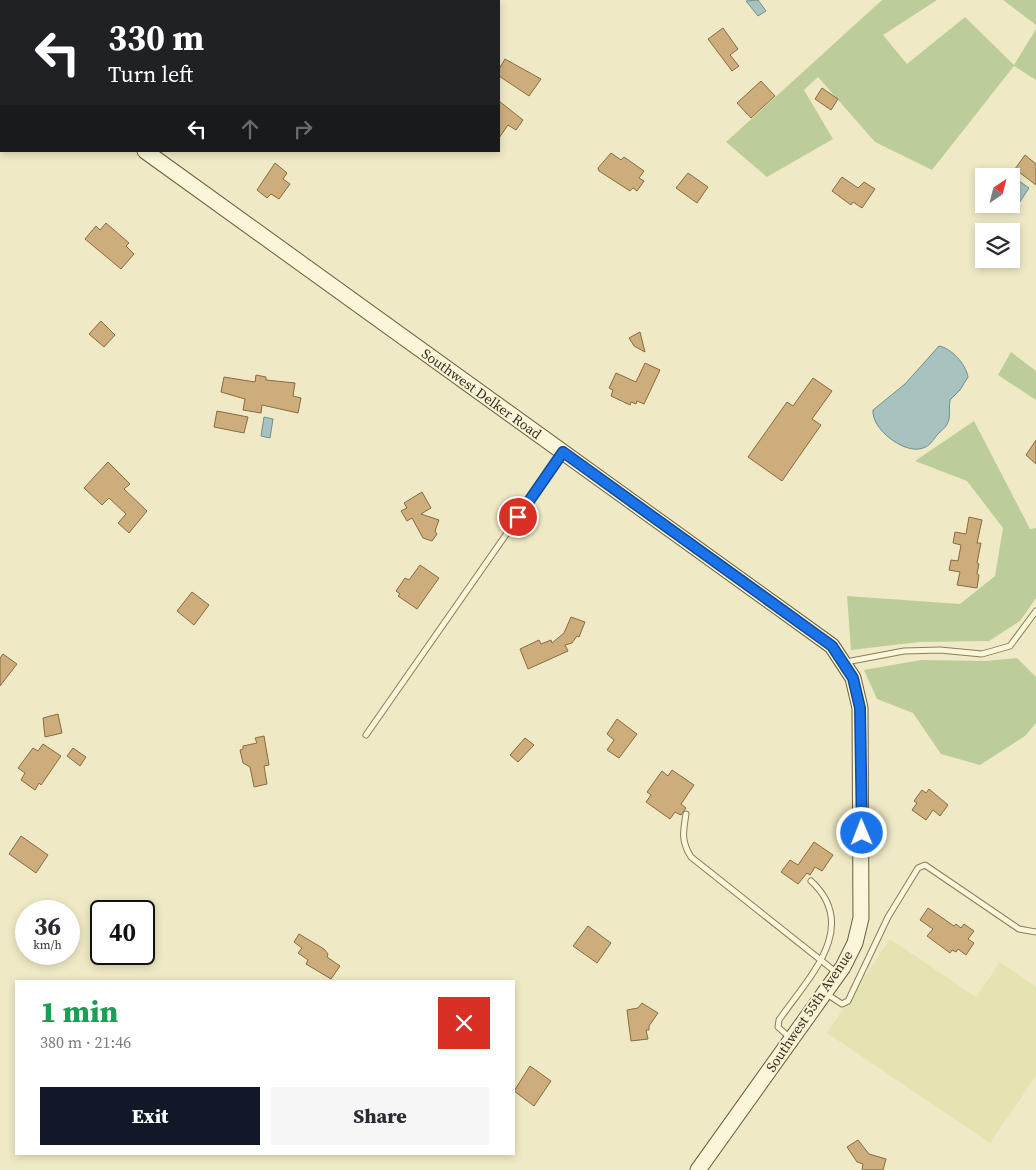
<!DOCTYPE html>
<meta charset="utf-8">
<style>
:root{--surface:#fff;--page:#f7f7f7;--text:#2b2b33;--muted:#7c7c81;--accent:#111827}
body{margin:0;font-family:"Source Serif 4",serif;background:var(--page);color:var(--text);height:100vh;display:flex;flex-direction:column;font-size:19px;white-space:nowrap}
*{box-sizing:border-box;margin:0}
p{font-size:16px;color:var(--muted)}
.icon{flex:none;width:28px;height:28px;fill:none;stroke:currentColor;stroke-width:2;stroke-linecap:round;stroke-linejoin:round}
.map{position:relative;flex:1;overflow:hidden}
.drawer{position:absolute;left:15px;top:980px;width:500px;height:175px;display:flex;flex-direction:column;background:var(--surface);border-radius:0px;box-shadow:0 2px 8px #0003}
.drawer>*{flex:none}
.guide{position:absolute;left:0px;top:0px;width:500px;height:152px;box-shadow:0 2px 8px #0003;background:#202124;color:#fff;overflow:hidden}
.needle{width:32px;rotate:35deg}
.controls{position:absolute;left:975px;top:168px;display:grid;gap:10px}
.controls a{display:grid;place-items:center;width:45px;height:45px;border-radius:0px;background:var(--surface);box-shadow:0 2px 8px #0003;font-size:25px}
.speed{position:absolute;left:15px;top:900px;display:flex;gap:10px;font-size:25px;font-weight:700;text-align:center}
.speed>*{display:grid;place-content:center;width:65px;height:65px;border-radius:50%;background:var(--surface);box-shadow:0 2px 8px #0003;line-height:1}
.speed small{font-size:12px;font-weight:400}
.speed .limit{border:2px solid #111;border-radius:8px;background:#fff;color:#111}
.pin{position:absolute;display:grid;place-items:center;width:42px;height:42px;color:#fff;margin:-21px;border:2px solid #fff;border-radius:50%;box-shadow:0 1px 5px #0007}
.me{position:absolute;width:55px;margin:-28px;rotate:359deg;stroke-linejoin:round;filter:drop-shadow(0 0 4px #0008)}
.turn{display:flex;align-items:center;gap:18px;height:105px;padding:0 25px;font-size:22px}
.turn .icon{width:65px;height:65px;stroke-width:2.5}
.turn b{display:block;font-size:35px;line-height:42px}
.lanes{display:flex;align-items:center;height:48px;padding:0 25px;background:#0003;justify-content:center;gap:25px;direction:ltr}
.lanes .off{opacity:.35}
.round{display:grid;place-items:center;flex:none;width:52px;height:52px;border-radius:0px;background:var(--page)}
.head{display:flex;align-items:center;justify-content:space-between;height:85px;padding:0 25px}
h1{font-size:30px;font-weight:800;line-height:38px;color:#1e9e55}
.primary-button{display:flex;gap:10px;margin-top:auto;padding:10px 25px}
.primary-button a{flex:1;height:58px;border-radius:0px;background:var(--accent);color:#fff;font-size:20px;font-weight:800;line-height:58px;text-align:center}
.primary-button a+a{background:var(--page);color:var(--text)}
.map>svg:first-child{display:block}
.farmland{fill:#e3e4b2}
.green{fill:#bdcd99}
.water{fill:#a7c2bf;stroke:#6d918f}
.building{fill:#cdad7b;stroke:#896b40}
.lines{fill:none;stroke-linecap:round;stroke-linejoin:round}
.lane-casing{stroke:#8a7d5b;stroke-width:7}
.secondary-casing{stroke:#6c5e3e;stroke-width:17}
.lane{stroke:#f9f6d9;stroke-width:5}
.secondary{stroke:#f9f6d9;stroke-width:15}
.route-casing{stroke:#114b97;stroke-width:12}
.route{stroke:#1a73e8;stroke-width:9}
.labels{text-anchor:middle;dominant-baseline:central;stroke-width:4;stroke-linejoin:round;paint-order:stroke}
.street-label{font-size:14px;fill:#3a311f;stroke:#f6f3d5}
</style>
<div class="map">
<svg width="1036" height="1170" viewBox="0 0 1036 1170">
<rect width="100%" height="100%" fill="#efeac5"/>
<path class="farmland" d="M890,939L976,997L1000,962L1036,987V1076L990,1143L827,1033Z"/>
<path class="green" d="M882,0H937L883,35L907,64L965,17L1014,65L1036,29V80L1014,66L932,170L875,142L818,77L804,90L833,139L767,177L726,142Z
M1003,0H1036V25Z
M1011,352L1036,371V400L998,375Z
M974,421L1030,529L1036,528V598L1020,621L989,641L919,642L851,650L847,596L960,604L995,576L1003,528L967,481L915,461Z
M1017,658L1036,677V723L1025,736L980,765L941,754L913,713L877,699L864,670L921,660L985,661Z"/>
<path class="water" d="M758,0L766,11L758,16L746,1Z
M1019,181L1029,188L1017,206L1011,202V192Z
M939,346C951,348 966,364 968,377L960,390L950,400C949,406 950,413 949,419C948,426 942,430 937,435C933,440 930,446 923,448C905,455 871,429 873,410L905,384Z
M264,417L273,419L270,438L261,436Z"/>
<path class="building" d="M723,28L738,49L730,55L739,66L732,71L708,39Z
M505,59L541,79L529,96L499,76V69Z
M761,81L775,96L751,118L737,103Z
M822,88L838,99L831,110L815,99Z
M499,101L523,120L516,130L508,125L499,138Z
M611,153L621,160L624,157L644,171L639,178L644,181L637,191L633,188L630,191L599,171L598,168Z
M1025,155L1036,164V185L1015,169Z
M275,163L287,173L283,179L290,184L279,199L271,194L267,198L257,190Z
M688,173L708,187L697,203L676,188Z
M842,177L858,188L864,182L875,189L862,208L853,202L851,205L832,191Z
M106,223L129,243L126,246L134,254L121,269L85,239L96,226L100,230Z
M101,321L115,335L104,347L89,334Z
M640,332L645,352L634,346L629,338Z
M645,363L660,370L644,404L637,401L636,404L631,402L630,405L611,396L613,390L609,388L616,373L636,382Z
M256,375L266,377V380L295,383L293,396L301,398L298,413L262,405L261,413L243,410L245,399L221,392L224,377L255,382Z
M813,378L832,391L812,419L821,425L782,481L748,457L787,402L793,406Z
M217,411L248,417L244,433L214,427Z
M1036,440V464L1026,455Z
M108,462L130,484L124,489L147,511L129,533L118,523L126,514L109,498L102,505L84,488Z
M422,492L431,508L421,514L439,520L435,531L437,534L432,541L423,538L412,518L407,521L401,511L407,508L404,503Z
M969,517L982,520L977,543H981L977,563L979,564L977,574L979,575L977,588L957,585L960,572L949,570L951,560L958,561L961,545L953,543L955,532L966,534Z
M420,565L439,578L417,609L398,596L400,594L396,591L405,578L409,580Z
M192,592L209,605L194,625L177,611Z
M571,617L585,622L579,637L577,636L572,643L565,645L568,651L528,669L520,649L539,640L541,644L551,640L552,643L564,633Z
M3,654L17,664L0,686V658Z
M58,714L62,733L45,737L43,718Z
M617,719L637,734L619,758L607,750L614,740L607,734Z
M264,736L269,765L264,766L267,784L254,787L250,767L243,763L240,750L243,749V746L257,743L255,738Z
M525,738L534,745L518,762L510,755Z
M43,744L61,756L41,785L39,783L35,790L21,780L25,773L18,768L33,748L38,751Z
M73,748L86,757L80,766L67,756Z
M672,770L694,785L681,804L686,808L681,815L675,812L670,819L646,802L651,795L647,792L662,771L668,776Z
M929,789L948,805L940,816L933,810L926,820L912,810L917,803L914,801L922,790L926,793Z
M21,836L48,855L36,873L9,854Z
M814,842L833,855L822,871L815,867L810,875L807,873L798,884L781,872L790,860L798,865Z
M928,908L954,926L956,924L961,928L964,924L974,931L968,939L974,943L966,955L958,949L956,952L952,950L950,953L927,936L933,929L920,920Z
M588,926L611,943L597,963L573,946Z
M299,934L324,949L328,954L327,957L340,966L331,979L306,964L308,960L298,953L302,948L294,942Z
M642,1003L658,1013L649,1026V1030H646L648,1039L631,1041L627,1010L638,1008Z
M530,1066L551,1081L534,1106L514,1091Z
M858,1140L869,1154L886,1159L883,1170H862L863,1164L857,1162L847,1147Z"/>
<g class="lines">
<defs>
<path id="lane" d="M85,1L86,0
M846,662L904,651L940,650L982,654L1010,646L1036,611
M366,735L563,453
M686,814C683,832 681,841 691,857L837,973
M825,993L842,1004L848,1001L888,917L918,868L925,865L1019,929L1036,932
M789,1037L778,1027L779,1020C808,978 861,927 811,881"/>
<g id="secondary">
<path d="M0,48L1,49"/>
<path id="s1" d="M145,151L832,646L853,678L860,708L861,918L855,943L843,967L698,1170"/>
</g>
</defs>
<use href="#lane" class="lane-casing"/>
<use href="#secondary" class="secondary-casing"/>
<use href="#lane" class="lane"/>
<use href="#secondary" class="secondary"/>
</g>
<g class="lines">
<defs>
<path id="route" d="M518,517L563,452L832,646L853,678L860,708L862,833"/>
</defs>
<use href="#route" class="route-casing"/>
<use href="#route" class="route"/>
</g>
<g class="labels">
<g class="street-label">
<text stroke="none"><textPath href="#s1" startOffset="415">Southwest Delker Road</textPath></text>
<text transform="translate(809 1011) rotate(-56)">Southwest 55th Avenue</text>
</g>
</g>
</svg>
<div class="controls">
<a><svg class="needle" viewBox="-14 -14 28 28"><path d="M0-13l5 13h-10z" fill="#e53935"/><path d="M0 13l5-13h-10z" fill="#7c7c81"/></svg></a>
<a><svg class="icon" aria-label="layers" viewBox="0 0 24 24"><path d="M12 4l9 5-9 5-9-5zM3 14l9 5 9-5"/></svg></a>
</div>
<div class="speed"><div>36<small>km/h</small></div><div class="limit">40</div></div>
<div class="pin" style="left:518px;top:517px;background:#d93025"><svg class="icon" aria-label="arrive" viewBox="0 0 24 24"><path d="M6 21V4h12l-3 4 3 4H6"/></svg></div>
<svg class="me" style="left:862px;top:833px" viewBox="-20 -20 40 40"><circle r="17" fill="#1a73e8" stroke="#fff" stroke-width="3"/><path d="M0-11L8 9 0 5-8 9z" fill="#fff"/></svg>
<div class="guide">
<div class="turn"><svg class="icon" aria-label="left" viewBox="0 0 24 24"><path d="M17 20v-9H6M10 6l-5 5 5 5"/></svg><div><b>330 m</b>Turn left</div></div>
<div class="lanes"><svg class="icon" aria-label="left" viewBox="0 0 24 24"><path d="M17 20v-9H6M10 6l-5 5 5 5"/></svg><svg class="icon off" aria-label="ahead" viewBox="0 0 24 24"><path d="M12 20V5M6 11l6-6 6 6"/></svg><svg class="icon off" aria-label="right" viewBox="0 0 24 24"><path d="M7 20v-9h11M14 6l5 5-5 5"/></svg></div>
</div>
<section class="drawer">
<div class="head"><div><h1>1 min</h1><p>380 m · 21:46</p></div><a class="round" style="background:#d93025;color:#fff"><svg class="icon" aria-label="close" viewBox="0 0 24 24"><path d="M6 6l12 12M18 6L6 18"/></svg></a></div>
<div class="primary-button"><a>Exit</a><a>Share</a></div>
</section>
</div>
